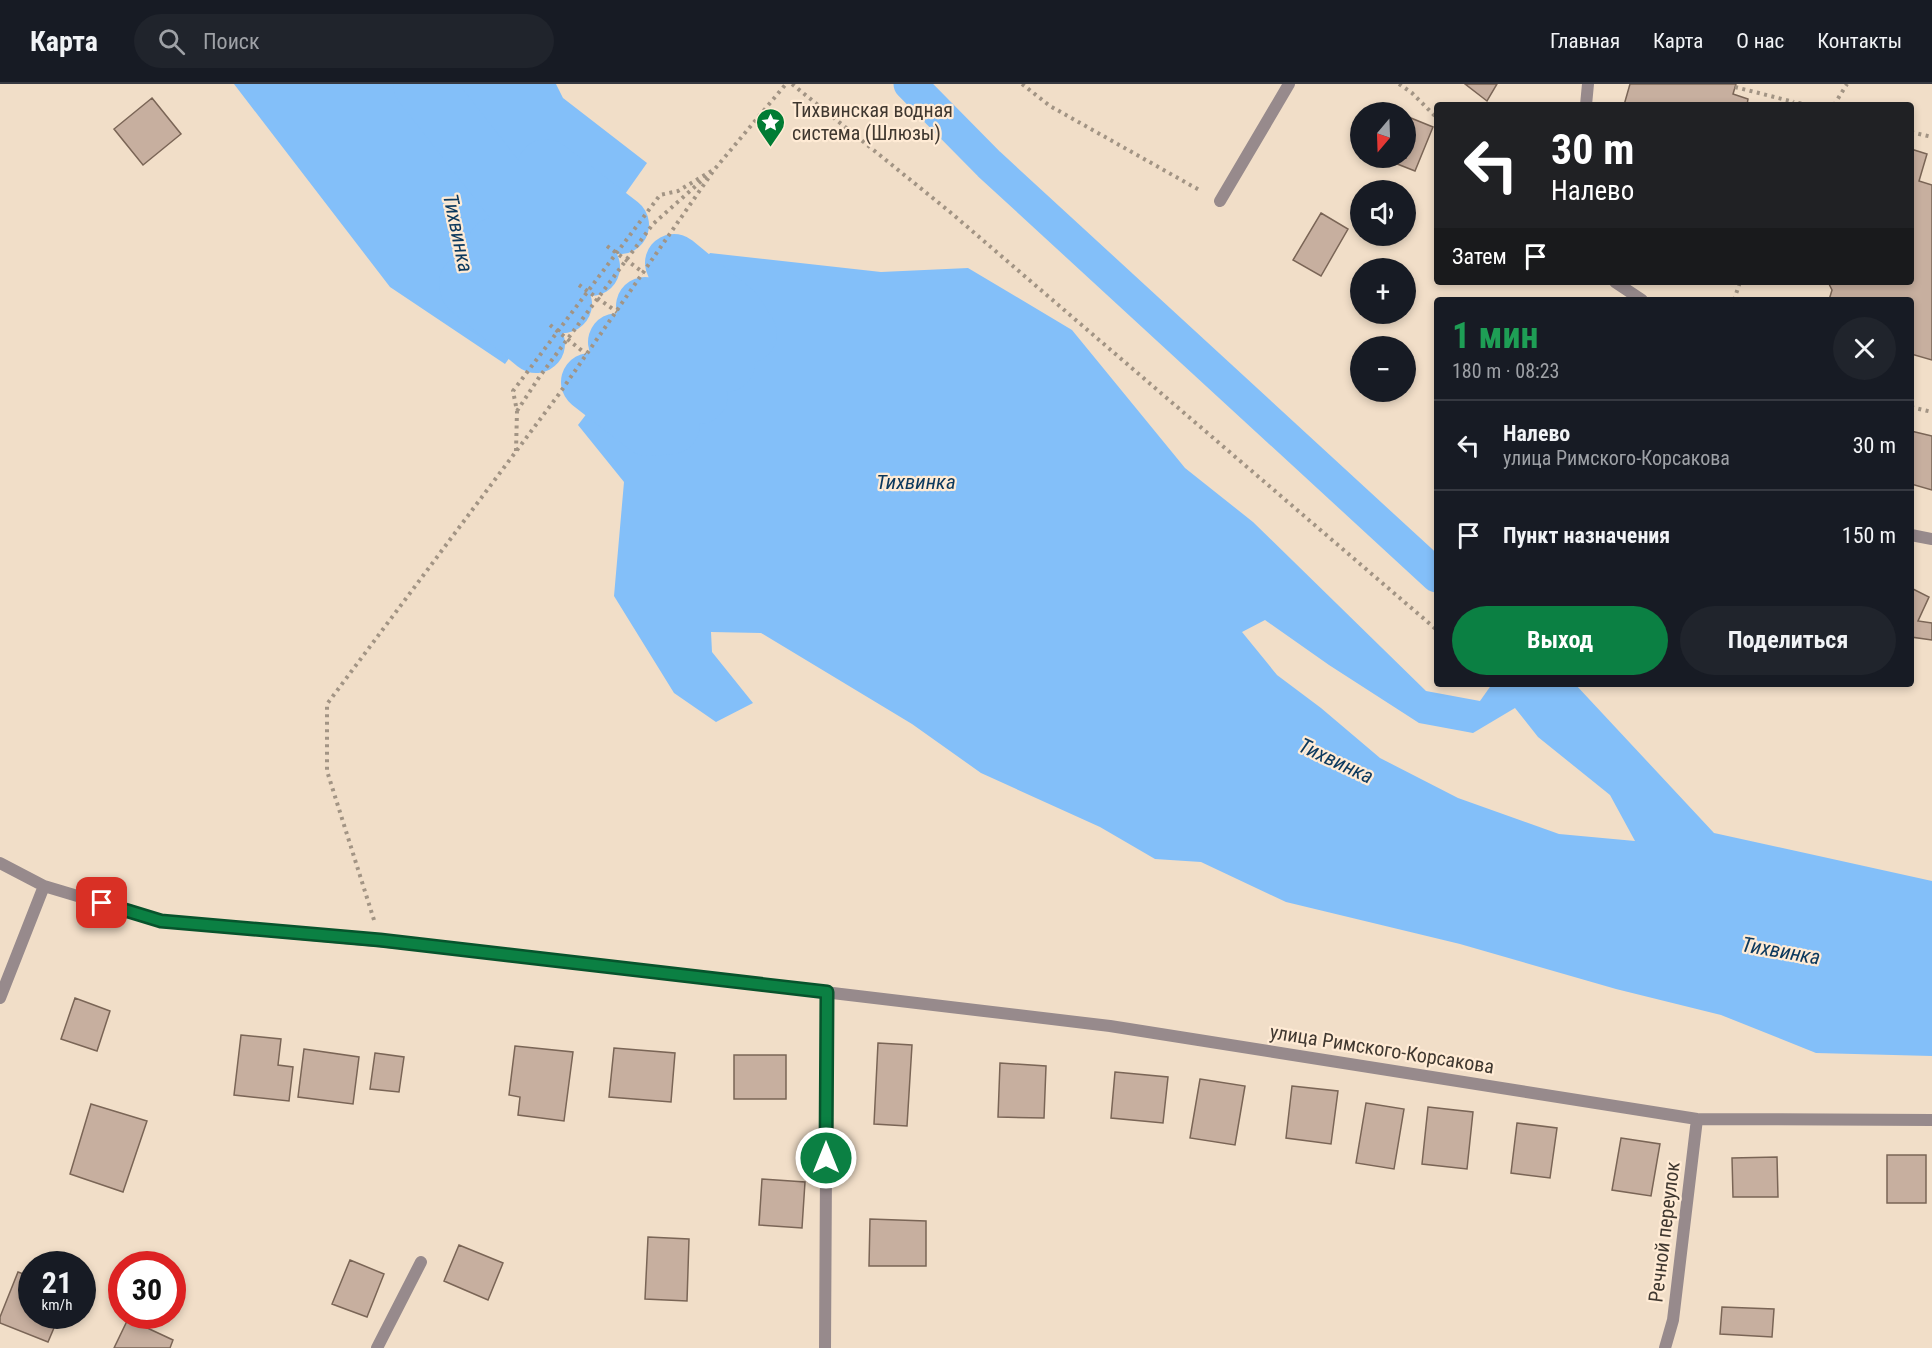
<!DOCTYPE html>
<html lang="ru">
<meta charset="utf-8">
<style>
:root{--surface:#171b24;--page:#20242c;--text:#f1f3f6;--muted:#9ea1a6;--line:#363941;--accent:#0b8043}
body{margin:0;font-family:"Roboto Condensed",sans-serif;background:var(--page);color:var(--text);height:100vh;display:flex;flex-direction:column;font-size:22px;white-space:nowrap}
*{box-sizing:border-box;margin:0}
p{font-size:20px;color:var(--muted)}
.icon{flex:none;width:33px;height:33px;fill:none;stroke:currentColor;stroke-width:2;stroke-linecap:round;stroke-linejoin:round}
.map{position:relative;flex:1;overflow:hidden}
.side{position:absolute;left:1434px;top:213px;width:480px;height:390px;display:flex;flex-direction:column;background:var(--surface);border-radius:6px;box-shadow:0 3px 9px #0003}
.side>*{flex:none}
.guide{position:absolute;left:1434px;top:18px;width:480px;height:183px;border-radius:6px;box-shadow:0 3px 9px #0003;background:#202124;color:#fff;overflow:hidden}
.needle{width:39px;rotate:199deg}
.buttons{position:absolute;left:1350px;top:18px;display:grid;gap:12px}
.buttons a{display:grid;place-items:center;width:66px;height:66px;border-radius:50%;background:var(--surface);box-shadow:0 3px 9px #0003;font-size:30px}
.speed{position:absolute;left:18px;top:1167px;display:flex;gap:12px;font-size:30px;font-weight:700;text-align:center}
.speed>*{display:grid;place-content:center;width:78px;height:78px;border-radius:50%;background:var(--surface);box-shadow:0 3px 9px #0003;line-height:1}
.speed small{font-size:15px;font-weight:400}
.speed .limit{border:9px solid #d22;background:#fff;color:#111}
.pin{position:absolute;display:grid;place-items:center;width:51px;height:51px;color:#fff;margin:-26px;border-radius:12px;box-shadow:0 3px 9px #0006}
.me{position:absolute;width:66px;margin:-33px;rotate:0deg;stroke-linejoin:round;filter:drop-shadow(0 0 4px #0008)}
.turn{display:flex;align-items:center;gap:21px;height:126px;padding:0 18px;font-size:27px}
.turn .icon{width:78px;height:78px;stroke-width:2.5}
.turn b{display:block;font-size:42px;line-height:51px}
.then{display:flex;align-items:center;height:57px;padding:0 18px;background:#0003;gap:12px;font-size:22px}
.round{display:grid;place-items:center;flex:none;width:63px;height:63px;border-radius:32px;background:var(--page)}
.head{display:flex;align-items:center;justify-content:space-between;height:102px;padding:0 18px}
h1{font-size:36px;font-weight:700;line-height:45px;color:#1e9e55}
.button{display:flex;gap:12px;margin-top:auto;padding:12px 18px}
.button a{flex:1;height:69px;border-radius:36px;background:var(--accent);color:#fff;font-size:24px;font-weight:700;line-height:69px;text-align:center}
.button a+a{background:var(--page);color:var(--text)}
ul{padding:0;list-style:none}
li{display:flex;align-items:center;gap:18px;height:90px;padding:0 18px;border-top:2px solid var(--line)}
li div{flex:1}
li b{display:block;font-size:22px}
li em{font-style:normal}
header{display:flex;align-items:center;gap:36px;box-sizing:border-box;height:84px;padding:0 30px;background:var(--surface);border-bottom:2px solid var(--line)}
header strong{font-size:28px}
nav{display:flex;gap:33px;margin-inline-start:auto;font-size:21px}
.search{width:420px;height:54px;background:var(--page);display:flex;align-items:center;gap:15px;box-sizing:border-box;padding:0 21px;border-radius:33px;color:var(--muted);font-size:22px}
.map>svg:first-child{display:block}
.water{fill:#83bff9;fill-rule:evenodd}
.lines{fill:none;stroke-linecap:round;stroke-linejoin:round}
.canal{stroke:#83bff9;stroke-width:33}
.river{stroke:#83bff9;stroke-width:58}
.building{fill:#c7af9f;stroke:#7a6556;stroke-width:1.5}
.path{stroke:#a29484;stroke-width:4;stroke-dasharray:3 4.5;stroke-linecap:butt}
.service{stroke:#978a8c;stroke-width:12}
.minor{stroke:#978a8c;stroke-width:12}
.route-casing{stroke:#07532c;stroke-width:15}
.route{stroke:#0b8043;stroke-width:10}
.labels{text-anchor:middle;dominant-baseline:central;stroke-width:4.5;stroke-linejoin:round;paint-order:stroke}
.poi-label{font-size:20px;fill:#403830;stroke:#ffebd5;text-anchor:start}
.street-label{font-size:20px;fill:#403830;stroke:#ffebd5}
.water-label{font-size:21px;font-style:italic;fill:#0b385d;stroke:#ffebd5}
</style>
<header>
<strong>Карта</strong>
<div class="search"><svg class="icon" aria-label="search" viewBox="0 0 24 24"><circle cx="10" cy="10" r="6"/><path d="M15 15l6 6"/></svg>Поиск</div>
<nav><a>Главная</a><a>Карта</a><a>О нас</a><a>Контакты</a></nav>
</header>
<div class="map">
<svg width="1932" height="1264" viewBox="0 0 1932 1264">
<rect width="100%" height="100%" fill="#f1dec8"/>
<path class="water" d="M234,0H556L563,14L647,79L505,280L390,203Z
M710,169L881,188L968,184L1072,246L1185,384L1253,438L1426,607L1480,617L1492,600H1575L1714,749L1932,797V972L1816,969L1721,931L1616,905L1460,860L1286,818L1201,778L1155,775L1100,743L981,689L912,640L761,549L711,548L712,568L753,619L716,638L674,609L614,512L624,398L578,341ZM1265,536L1329,581L1419,639L1473,649L1515,624L1538,653L1610,711L1635,757L1559,750L1458,714L1380,674L1321,624L1277,591L1242,548Z"/>
<g class="lines">
<path class="canal" d="M910,0L989,80L1437,492"/>
<path class="river" d="M422,0L534,143L591,183
M546,84L620,141
M496,162L501,175L563,220
M674,179L735,229L748,250
M468,199L469,204L536,260
M645,222L726,279
M617,258L676,306L699,311
M590,298L648,343L671,341"/>
</g>
<path class="building" d="M1465,0H1497L1487,17Z
M1630,0H1736L1733,10L1748,15L1747,21H1624Z
M152,14L181,50L143,81L114,45Z
M1381,22L1397,28H1378Z
M1406,32L1433,43L1415,87L1382,74H1406Z
M1911,65L1927,70L1919,97L1932,101V276L1911,270V216H1829L1832,206L1828,198H1911Z
M1321,129L1348,145L1321,192L1293,176Z
M1911,347L1932,352V406L1911,400Z
M1911,504L1929,513L1918,537L1932,539V556L1911,553Z
M75,914L110,927L97,967L61,955Z
M241,951L281,955L278,981L293,983L289,1017L234,1011Z
M878,959L912,961L907,1042L874,1040Z
M515,962L573,968L564,1037L518,1031L520,1013L509,1011Z
M614,964L675,969L671,1018L609,1013Z
M304,965L359,973L353,1020L298,1013Z
M375,969L404,973L399,1008L370,1005Z
M734,971H786V1015H734Z
M1000,979L1046,982L1044,1034L998,1033Z
M1115,988L1168,993L1163,1039L1111,1034Z
M1200,995L1245,1002L1235,1061L1190,1054Z
M1292,1002L1338,1007L1331,1060L1286,1054Z
M1366,1019L1404,1025L1394,1085L1356,1079Z
M91,1020L147,1037L123,1108L70,1090Z
M1428,1023L1473,1028L1467,1085L1422,1080Z
M1517,1039L1557,1044L1550,1094L1511,1089Z
M1621,1054L1660,1060L1651,1112L1612,1106Z
M1887,1071H1926V1119H1887Z
M1777,1073L1778,1113H1733L1732,1074Z
M762,1095L805,1098L802,1144L759,1141Z
M870,1135L926,1137V1182H869Z
M648,1153L689,1155L687,1217L645,1215Z
M459,1161L503,1179L488,1216L444,1197Z
M350,1176L384,1190L367,1233L332,1220Z
M18,1188L32,1193V1232H59L48,1258L0,1239V1233Z
M1722,1223L1774,1225L1772,1253L1720,1250Z
M128,1235L173,1256L170,1264H114Z"/>
<g class="lines">
<path class="path" d="M792,0L950,128L1437,546
M1022,0L1050,22L1201,107
M1399,0L1412,9L1437,34
M1735,3L1794,18
M1793,21L1794,18L1808,21
M1834,21L1847,0
M1911,48L1932,53
M607,162L644,189
M579,201L617,228
M1734,216L1740,198
M550,241L586,270
M1911,323L1932,328
M517,327L540,292L653,140L707,92
M516,367L517,327L513,307L660,111L678,107L713,86
M374,836L327,687V620L559,310L714,86L786,0"/>
<path class="service" d="M1586,21L1588,0
M1615,198L1642,216
M1911,451L1932,455"/>
<path class="minor" d="M1220,117L1289,0
M0,779L44,802L161,837L463,865L1110,942L1697,1035L1932,1036
M0,914L44,802
M377,1264L421,1178
M825,1264L827,908
M1665,1264L1673,1236L1697,1035"/>
</g>
<g class="lines">
<defs>
<path id="route" d="M102,819L161,837L380,856L827,908L826,1074"/>
</defs>
<use href="#route" class="route-casing"/>
<use href="#route" class="route"/>
</g>
<defs>
<symbol id="sight-pin" viewBox="-11 -11 22 30"><path d="M0 17L-7.5 6A9.5 9.5 0 1 1 7.5 6Z" fill="#017c34" stroke="#ffebd5"/><path d="M0-6L1.8-2.2L6-1.7L2.9 1.2L3.7 5.4L0 3.3L-3.7 5.4L-2.9 1.2L-6-1.7L-1.8-2.2Z" fill="#fff"/></symbol>
</defs>
<g fill-rule="evenodd">
<use href="#sight-pin" x="754" y="22" width="33" height="45"/>
</g>
<g class="labels">
<g class="poi-label">
<text x="792" y="26">Тихвинская водная<tspan x="792" dy="23">система (Шлюзы)</tspan></text>
</g>
<g class="street-label">
<text transform="translate(1382 965) rotate(9)">улица Римского-Корсакова</text>
<text transform="translate(1664 1148) rotate(-83)">Речной переулок</text>
</g>
<g class="water-label">
<text transform="translate(458 149) rotate(78)">Тихвинка</text>
<text x="916" y="398">Тихвинка</text>
<text transform="translate(1336 677) rotate(25)">Тихвинка</text>
<text transform="translate(1781 867) rotate(10)">Тихвинка</text>
</g>
</g>
</svg>
<div class="buttons">
<a><svg class="needle" viewBox="-14 -14 28 28"><path d="M0-13l5 13h-10z" fill="#e53935"/><path d="M0 13l5-13h-10z" fill="#9ea1a6"/></svg></a>
<a><svg class="icon" aria-label="sound" viewBox="0 0 24 24"><path d="M4 9h4l5-4v14l-5-4H4zM17 9q2 3 0 6"/></svg></a>
<a>+</a>
<a>−</a>
</div>
<div class="speed"><div>21<small>km/h</small></div><div class="limit">30</div></div>
<div class="pin" style="left:102px;top:819px;background:#d93025"><svg class="icon" aria-label="arrive" viewBox="0 0 24 24"><path d="M6 21V4h12l-3 4 3 4H6"/></svg></div>
<svg class="me" style="left:826px;top:1074px" viewBox="-20 -20 40 40"><circle r="17" fill="#0b8043" stroke="#fff" stroke-width="3"/><path d="M0-11L8 9 0 5-8 9z" fill="#fff"/></svg>
<div class="guide">
<div class="turn"><svg class="icon" aria-label="left" viewBox="0 0 24 24"><path d="M17 20v-9H6M10 6l-5 5 5 5"/></svg><div><b>30 m</b>Налево</div></div>
<div class="then">Затем<svg class="icon" aria-label="arrive" viewBox="0 0 24 24"><path d="M6 21V4h12l-3 4 3 4H6"/></svg></div>
</div>
<section class="side">
<div class="head"><div><h1>1 мин</h1><p>180 m · 08:23</p></div><a class="round"><svg class="icon" aria-label="close" viewBox="0 0 24 24"><path d="M6 6l12 12M18 6L6 18"/></svg></a></div>
<ul>
<li><svg class="icon" aria-label="left" viewBox="0 0 24 24"><path d="M17 20v-9H6M10 6l-5 5 5 5"/></svg><div><b>Налево</b><p>улица Римского-Корсакова</p></div><em>30 m</em></li>
<li><svg class="icon" aria-label="arrive" viewBox="0 0 24 24"><path d="M6 21V4h12l-3 4 3 4H6"/></svg><div><b>Пункт назначения</b></div><em>150 m</em></li>
</ul>
<div class="button"><a>Выход</a><a>Поделиться</a></div>
</section>
</div>
